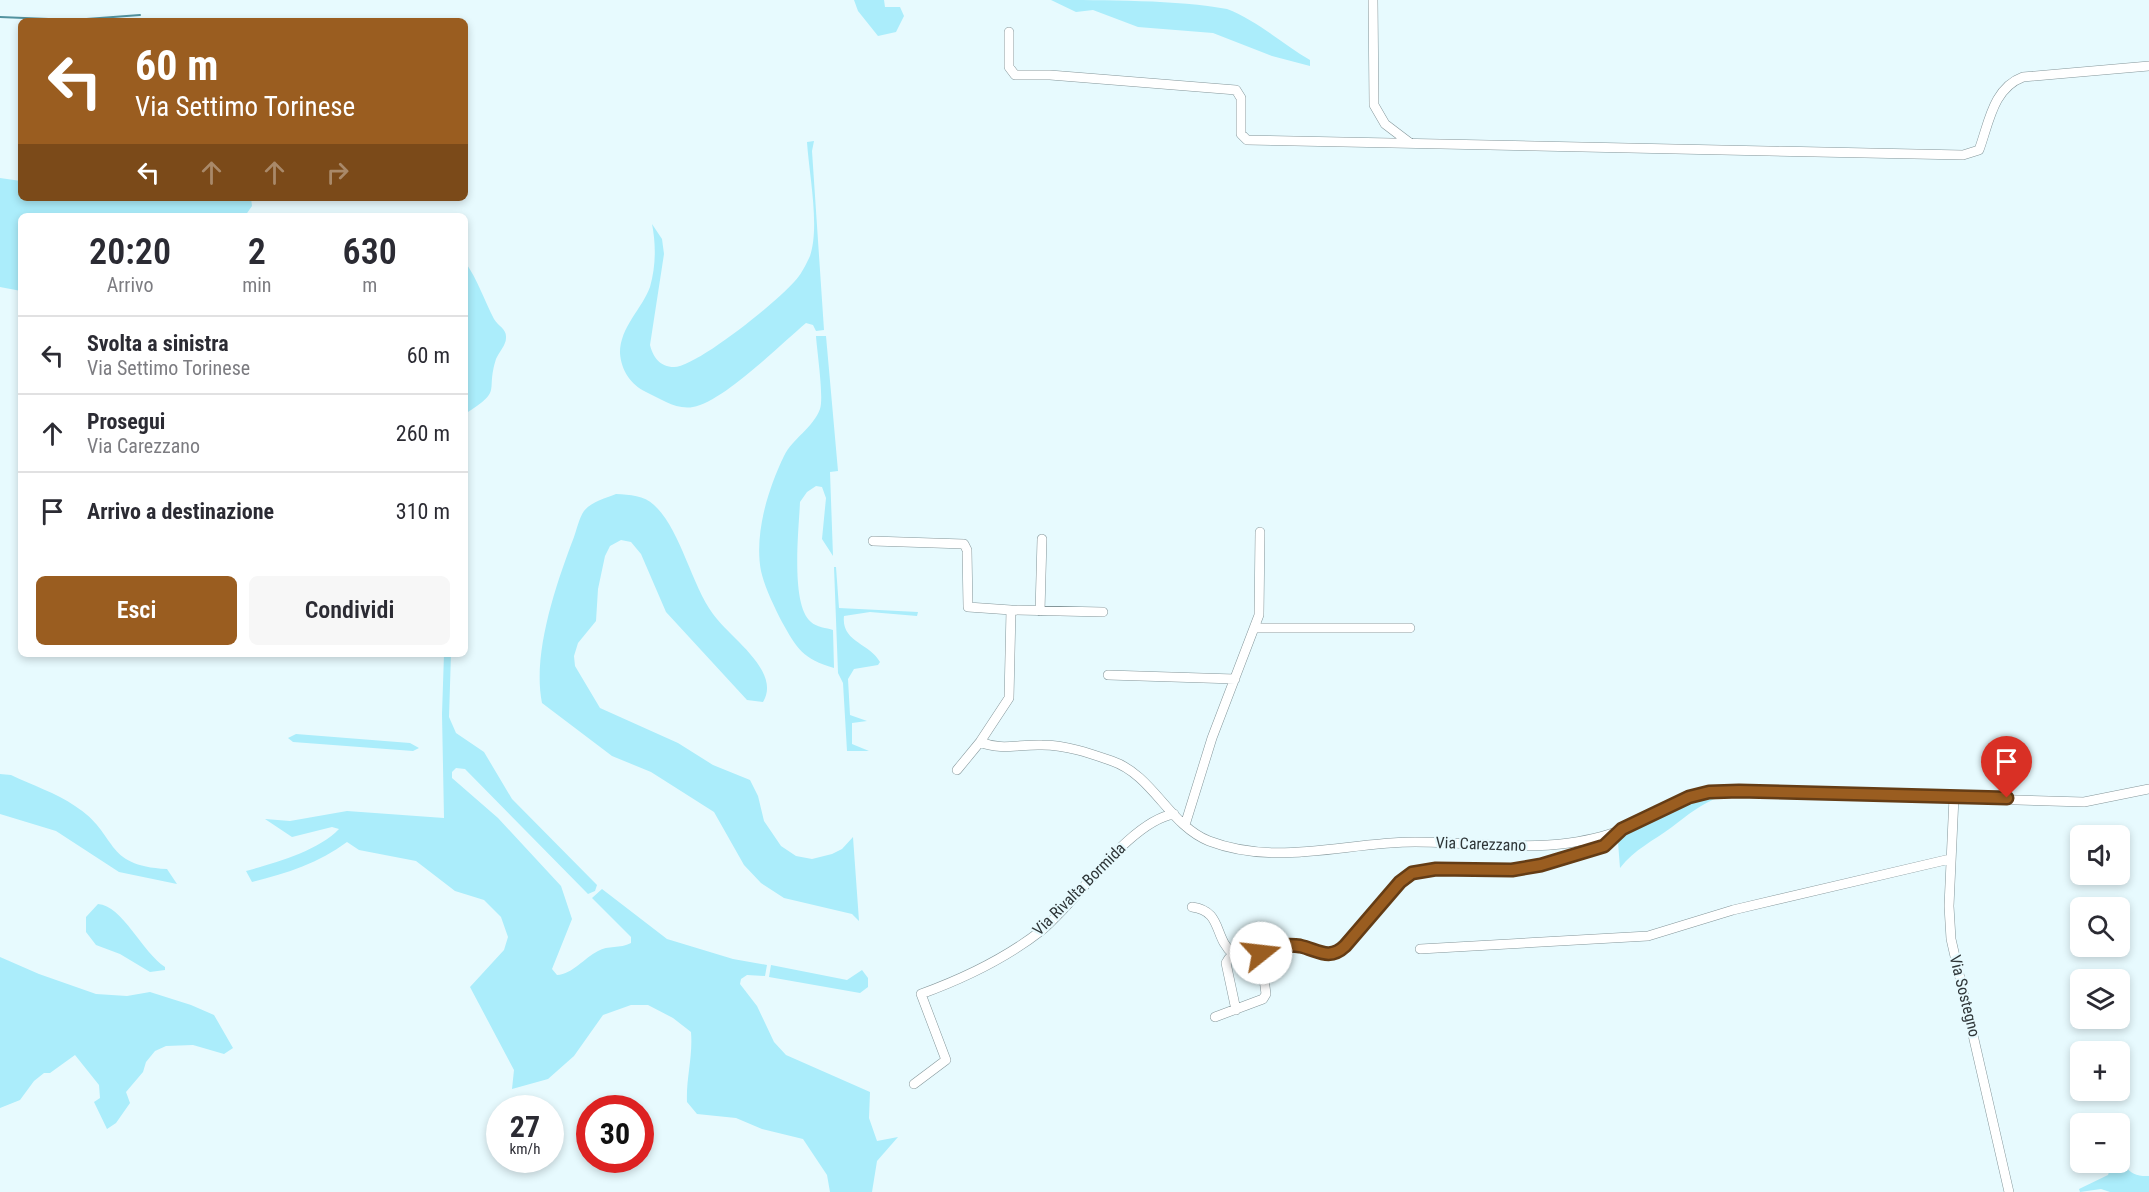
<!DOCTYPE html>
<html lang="it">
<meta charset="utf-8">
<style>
:root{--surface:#fff;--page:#f7f7f7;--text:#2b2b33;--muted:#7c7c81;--line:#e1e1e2;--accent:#9a5d20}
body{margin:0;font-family:"Roboto Condensed",sans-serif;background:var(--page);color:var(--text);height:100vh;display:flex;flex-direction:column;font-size:22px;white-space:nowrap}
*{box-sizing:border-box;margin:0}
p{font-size:20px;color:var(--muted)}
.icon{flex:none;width:33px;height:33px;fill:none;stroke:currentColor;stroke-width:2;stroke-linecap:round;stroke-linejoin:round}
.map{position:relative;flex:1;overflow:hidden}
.side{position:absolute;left:18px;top:213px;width:450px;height:444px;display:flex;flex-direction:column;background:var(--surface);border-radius:9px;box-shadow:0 3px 9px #0003}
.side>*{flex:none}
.hud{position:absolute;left:18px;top:18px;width:450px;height:183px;border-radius:9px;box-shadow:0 3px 9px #0003;background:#9a5d20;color:#fff;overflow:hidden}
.fabs{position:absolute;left:2070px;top:825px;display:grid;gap:12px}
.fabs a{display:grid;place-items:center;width:60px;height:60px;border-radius:9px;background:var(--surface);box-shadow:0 3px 9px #0003;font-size:30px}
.speed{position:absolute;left:486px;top:1095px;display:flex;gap:12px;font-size:30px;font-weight:700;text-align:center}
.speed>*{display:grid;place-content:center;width:78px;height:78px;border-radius:50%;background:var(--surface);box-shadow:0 3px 9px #0003;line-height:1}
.speed small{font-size:15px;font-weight:400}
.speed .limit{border:9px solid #d22;background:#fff;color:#111}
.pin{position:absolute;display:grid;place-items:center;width:51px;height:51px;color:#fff;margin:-62px -26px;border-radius:50% 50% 50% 0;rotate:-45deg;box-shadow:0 0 6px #0007}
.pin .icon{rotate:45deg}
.me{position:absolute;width:66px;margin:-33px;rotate:74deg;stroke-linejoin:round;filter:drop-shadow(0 0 4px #0008)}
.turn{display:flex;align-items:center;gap:21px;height:126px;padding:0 18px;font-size:27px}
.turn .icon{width:78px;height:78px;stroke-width:2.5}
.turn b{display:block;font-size:42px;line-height:51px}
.lanes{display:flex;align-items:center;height:57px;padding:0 18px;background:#0003;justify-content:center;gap:30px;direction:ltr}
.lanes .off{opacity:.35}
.eta{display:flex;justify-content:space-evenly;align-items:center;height:102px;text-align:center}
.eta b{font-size:36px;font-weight:600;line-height:42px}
.action{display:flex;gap:12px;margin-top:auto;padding:12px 18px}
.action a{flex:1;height:69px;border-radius:9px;background:var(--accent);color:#fff;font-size:24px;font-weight:600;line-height:69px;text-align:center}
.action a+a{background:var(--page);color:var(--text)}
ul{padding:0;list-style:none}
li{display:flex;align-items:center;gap:18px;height:78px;padding:0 18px;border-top:2px solid var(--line)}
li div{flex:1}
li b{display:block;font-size:22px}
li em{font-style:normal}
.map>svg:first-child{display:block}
.green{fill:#abedfb}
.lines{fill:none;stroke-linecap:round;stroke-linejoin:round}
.stream{stroke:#52929f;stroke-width:2}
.street-casing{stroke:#84969a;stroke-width:10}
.street{stroke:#fff;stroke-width:9}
.route-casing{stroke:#643c15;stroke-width:15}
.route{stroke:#9a5d20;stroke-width:10}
.labels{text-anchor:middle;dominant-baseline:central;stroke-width:4.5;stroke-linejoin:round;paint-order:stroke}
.street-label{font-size:16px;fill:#2f3638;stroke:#e7fafe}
</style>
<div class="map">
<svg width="2149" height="1192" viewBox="0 0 2149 1192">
<rect width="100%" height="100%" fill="#e7fafe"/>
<path class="green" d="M854,0H884L885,7H900L904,16L896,32L878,36L858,11Z
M1051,0C1103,0 1179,0 1227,9C1256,20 1283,44 1310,60V66L1272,56L1213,33L1138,27L1093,10L1076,12Z
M814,141L812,151L824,330L816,331L813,325L806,323C781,344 723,402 693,407C676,410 661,399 646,392C631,385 621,370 620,353C620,327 642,309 650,287C656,266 656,244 652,224L662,239L664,254L650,345C653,357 660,367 674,367C697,367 785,296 799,276C803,271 807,262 810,256C820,226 809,174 807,142Z
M0,178L21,181V198H251L252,206L245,216H21V291L0,287Z
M465,262C478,280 484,300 494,319C498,326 507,329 506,338C506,345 499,352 496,359C485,394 504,389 465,414Z
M816,336H826L838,471L830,472L833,556L822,539L826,498L822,487L816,486L807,492L800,502C799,528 790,605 811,622C816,627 827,628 833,630L834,668C803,659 797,649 782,622C774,606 765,588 761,571C754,534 768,489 784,456C793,438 813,428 820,409C824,397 817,351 816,336Z
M616,494C630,495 644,495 654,505C680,528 691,584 713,614C729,637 782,671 763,702L747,700L666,612L641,554L631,542L621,540L610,546L605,556L598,589L596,621L578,643L574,656L575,666L600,708L678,743L713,765L750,780L758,796L764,821L781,846L796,856L812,859L832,854L842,849L853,837L859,921L852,914L784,898L761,883L744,865L714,812L651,772L612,756L542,703C532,654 556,584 574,537C577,529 579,518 584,511C591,502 606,498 616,494Z
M834,567H836L839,608L918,612L917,616L870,612L844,616C841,642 870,643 880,662L878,665L854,669L848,679L850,715L867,721L852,723V744L869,751H847L843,683L838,673Z
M444,654H451L449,717L456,733L484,752L512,799L597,885L595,891L588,894L465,769L456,768L452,772V778L498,818L561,886L572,919L552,969L557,975C573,974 584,958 598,951C608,945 620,949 631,943V937L592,898L602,889L667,939L733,959L767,965L765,976L747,975L741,979L740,984L757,1006L774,1042L786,1055L870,1092L869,1118L877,1141L898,1137L877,1161L872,1192H830L827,1175L803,1139L762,1129L736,1118L697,1114L687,1102C686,1078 693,1057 691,1032L673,1018L648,1005H631L603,1015L574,1056L548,1079L512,1089L514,1070L470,987L504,950L508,937L501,917L484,900L455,891L416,861L359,850L347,842C319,863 285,874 252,882L246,871C275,863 318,851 339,829L332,827L292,837L265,819L290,821L347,811L444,818L442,714Z
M296,734L410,743L419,748L413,751L293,742L288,738Z
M0,774L11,775C32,785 56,793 75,806C119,834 102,866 167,869L177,884L119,872L56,831L0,814Z
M1721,794L1720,797C1700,804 1688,815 1672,827C1653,841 1635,849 1620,868L1618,842C1635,815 1691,799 1721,794Z
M98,904C122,905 143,953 165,967V970L150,972L120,954L96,945L86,932V917Z
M0,957L39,974L96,994L127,996L150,992L191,1005L214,1015L233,1048L224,1054L193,1045L166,1046L155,1051L146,1062L143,1072L126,1092L130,1103L116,1123L107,1129L94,1102L100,1098L99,1085L75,1055L50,1073H44L34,1081L20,1100L0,1108Z
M771,965L847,980L862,970L868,978V987L860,993L769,977Z
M2120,1144C2123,1164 2126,1177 2149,1176V1192H2110L2101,1189L2080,1192L2079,1189L2108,1175L2112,1163L2120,1162Z"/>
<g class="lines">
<path class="stream" d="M0,17L73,20L140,15"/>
<defs>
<path id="street" d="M1373,0L1374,105L1385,124L1410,143
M1009,32V67L1015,75H1050L1236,90L1241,98V134L1247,140L1963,155L1979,150C1989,123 1993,88 2023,77L2149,66
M873,541L964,544L967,550L968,607L1011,610
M1040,611L1042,539
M1254,628H1410
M1108,675L1235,679
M980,742C1002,751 1019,744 1042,745C1066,745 1089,753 1112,761C1153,775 1169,825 1209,841C1277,867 1346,842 1415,842C1467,842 1518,850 1569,843C1588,840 1608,836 1626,828C1656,813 1684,794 1718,791L2084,802L2149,789
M957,770L980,742L1009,698L1011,610L1103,612
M1954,797L1949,906L1951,939L2009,1192
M1185,825L1212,738L1259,615L1260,532
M1192,907C1223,911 1213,937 1233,954
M1420,949L1648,936L1733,910L1950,859
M1236,1010L1226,963C1232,950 1249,947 1262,950
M1215,1017L1263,999L1266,994L1261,956L1264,949C1292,938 1320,959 1336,952L1400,882C1427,859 1471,870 1504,870C1535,870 1600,855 1621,831
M914,1084L946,1060L921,994C965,978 1005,959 1042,930C1078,900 1130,821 1174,814"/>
</defs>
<use href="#street" class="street-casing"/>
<use href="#street" class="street"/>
</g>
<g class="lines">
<defs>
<path id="route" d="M1261,953L1266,947C1277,946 1289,944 1300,946C1318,950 1329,961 1345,946L1400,882L1412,873L1436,869L1512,870L1541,865L1604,846L1622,829L1689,797L1709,792L1739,791L2007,798"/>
</defs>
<use href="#route" class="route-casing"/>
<use href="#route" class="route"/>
</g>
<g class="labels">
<g class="street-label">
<text transform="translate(1481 844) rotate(2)">Via Carezzano</text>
<text transform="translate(1079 889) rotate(-45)">Via Rivalta Bormida</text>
<text transform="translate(1965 996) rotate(76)">Via Sostegno</text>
</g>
</g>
</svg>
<div class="fabs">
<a><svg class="icon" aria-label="sound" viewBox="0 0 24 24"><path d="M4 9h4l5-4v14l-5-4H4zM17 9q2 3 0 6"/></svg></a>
<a><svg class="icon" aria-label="search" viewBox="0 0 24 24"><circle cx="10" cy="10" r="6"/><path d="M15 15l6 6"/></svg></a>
<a><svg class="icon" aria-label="layers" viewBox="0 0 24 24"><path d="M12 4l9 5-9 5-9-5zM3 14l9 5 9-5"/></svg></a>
<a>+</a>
<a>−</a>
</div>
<div class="speed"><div>27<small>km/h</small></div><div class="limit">30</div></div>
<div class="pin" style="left:2007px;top:798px;background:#d93025"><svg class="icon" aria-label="arrive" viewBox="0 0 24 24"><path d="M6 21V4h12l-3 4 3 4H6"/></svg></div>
<svg class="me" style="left:1261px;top:953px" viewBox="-20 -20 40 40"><circle r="19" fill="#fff"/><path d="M0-13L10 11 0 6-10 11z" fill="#9a5d20"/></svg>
<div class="hud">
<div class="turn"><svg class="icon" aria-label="left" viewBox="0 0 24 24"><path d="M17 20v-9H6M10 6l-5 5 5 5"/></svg><div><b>60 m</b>Via Settimo Torinese</div></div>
<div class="lanes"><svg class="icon" aria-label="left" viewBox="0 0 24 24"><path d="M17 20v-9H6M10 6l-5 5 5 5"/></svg><svg class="icon off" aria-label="ahead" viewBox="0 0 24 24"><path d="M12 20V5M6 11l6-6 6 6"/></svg><svg class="icon off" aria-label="ahead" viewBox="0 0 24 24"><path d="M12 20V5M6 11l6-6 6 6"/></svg><svg class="icon off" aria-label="right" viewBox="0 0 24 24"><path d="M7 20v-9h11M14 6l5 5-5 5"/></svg></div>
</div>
<section class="side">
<div class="eta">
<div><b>20:20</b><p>Arrivo</p></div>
<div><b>2</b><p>min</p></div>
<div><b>630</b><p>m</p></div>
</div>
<ul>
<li><svg class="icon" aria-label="left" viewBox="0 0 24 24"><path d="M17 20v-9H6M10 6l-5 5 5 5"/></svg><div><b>Svolta a sinistra</b><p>Via Settimo Torinese</p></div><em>60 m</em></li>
<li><svg class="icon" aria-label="ahead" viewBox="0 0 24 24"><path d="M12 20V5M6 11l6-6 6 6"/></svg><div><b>Prosegui</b><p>Via Carezzano</p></div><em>260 m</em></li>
<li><svg class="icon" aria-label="arrive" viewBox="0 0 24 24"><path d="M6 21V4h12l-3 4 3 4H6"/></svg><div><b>Arrivo a destinazione</b></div><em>310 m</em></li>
</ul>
<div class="action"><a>Esci</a><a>Condividi</a></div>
</section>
</div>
